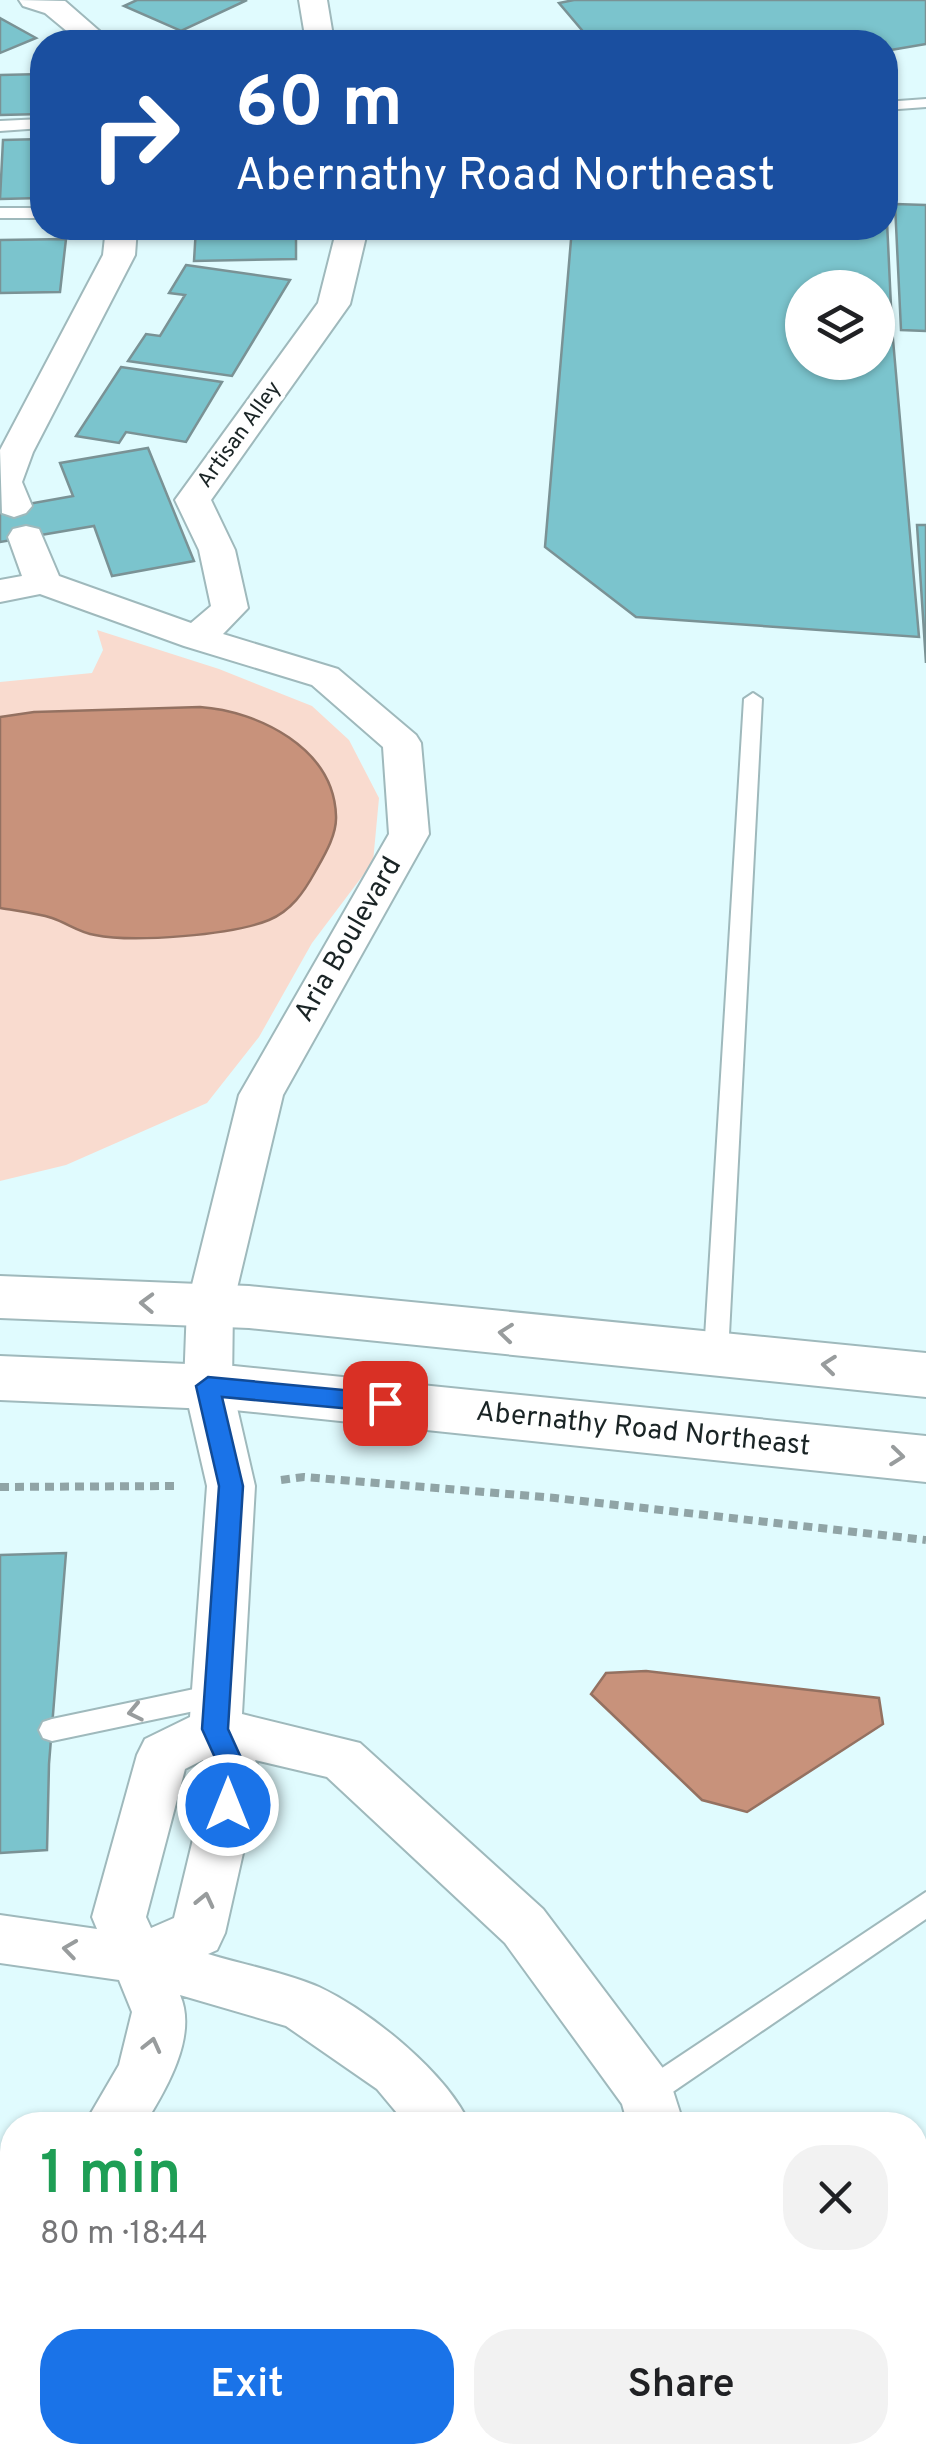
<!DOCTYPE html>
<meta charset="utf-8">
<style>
:root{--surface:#fff;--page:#f2f2f2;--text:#202124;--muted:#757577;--accent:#1a73e8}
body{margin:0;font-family:Overpass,sans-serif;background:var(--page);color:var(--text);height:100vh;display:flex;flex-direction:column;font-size:38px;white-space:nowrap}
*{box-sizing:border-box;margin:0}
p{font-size:32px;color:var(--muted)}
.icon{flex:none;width:55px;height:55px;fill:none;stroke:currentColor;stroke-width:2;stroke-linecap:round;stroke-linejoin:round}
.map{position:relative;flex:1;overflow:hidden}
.details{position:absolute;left:0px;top:2112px;width:928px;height:352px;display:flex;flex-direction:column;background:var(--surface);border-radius:40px 40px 0 0;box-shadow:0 2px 8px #0004}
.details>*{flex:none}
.guide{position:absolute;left:30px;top:30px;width:868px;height:210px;border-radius:40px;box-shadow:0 2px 8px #0004;background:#1a4fa0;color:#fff;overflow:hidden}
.buttons{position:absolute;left:785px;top:270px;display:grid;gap:20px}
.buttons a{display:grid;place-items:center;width:110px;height:110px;border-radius:50%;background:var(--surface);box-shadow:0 2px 8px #0004;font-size:50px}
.pin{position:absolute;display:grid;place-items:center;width:85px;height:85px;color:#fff;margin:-42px;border-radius:20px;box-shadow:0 5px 15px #0006}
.me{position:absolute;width:110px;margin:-55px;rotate:0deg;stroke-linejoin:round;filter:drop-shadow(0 0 8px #0008)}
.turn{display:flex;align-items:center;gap:35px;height:210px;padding:0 40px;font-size:45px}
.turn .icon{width:130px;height:130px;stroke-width:2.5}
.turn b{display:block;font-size:70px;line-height:85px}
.round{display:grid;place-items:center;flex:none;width:105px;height:105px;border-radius:40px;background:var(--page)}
.head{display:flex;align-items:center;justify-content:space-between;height:170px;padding:0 40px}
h1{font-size:60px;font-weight:600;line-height:75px;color:#1e9e55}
.primary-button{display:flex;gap:20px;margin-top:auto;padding:20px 40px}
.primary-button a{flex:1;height:115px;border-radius:40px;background:var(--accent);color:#fff;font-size:40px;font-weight:600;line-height:115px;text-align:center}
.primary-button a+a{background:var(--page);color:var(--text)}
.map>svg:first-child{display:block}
.green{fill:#f9dbcf}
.water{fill:#c8927b;stroke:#947161;stroke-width:2.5}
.building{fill:#7bc4cd;stroke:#7a9295;stroke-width:2.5;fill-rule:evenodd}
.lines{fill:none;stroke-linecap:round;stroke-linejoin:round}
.service-casing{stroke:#9fb9bc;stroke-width:4}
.minor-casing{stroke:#9fb9bc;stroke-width:4}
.primary-casing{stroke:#9fb9bc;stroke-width:4}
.path{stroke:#90a4a6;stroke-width:8;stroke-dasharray:9 6;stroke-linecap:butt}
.service{fill:#fff;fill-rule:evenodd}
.minor{fill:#fff;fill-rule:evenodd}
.primary{fill:#fff;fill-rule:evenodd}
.oneway{stroke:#989c9d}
.route{fill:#1a73e8;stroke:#114b97;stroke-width:2.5}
.labels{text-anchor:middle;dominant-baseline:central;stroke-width:8;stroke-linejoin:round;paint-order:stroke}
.far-street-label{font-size:22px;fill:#1a2425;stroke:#fff}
.street-label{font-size:28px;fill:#1a2425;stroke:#fff}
</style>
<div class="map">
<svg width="926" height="2463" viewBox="0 0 926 2463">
<rect width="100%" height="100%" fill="#e0fbfe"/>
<path class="green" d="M97,630L219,669L312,706L349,740L379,798L373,862L312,943L259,1037L207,1103L66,1165L0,1181V682L92,673L103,650Z"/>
<path class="water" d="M200,707C258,711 334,748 336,816C337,835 324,856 315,872C304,892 291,911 269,920C233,935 133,943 95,935C80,933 67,923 52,918C36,913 17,911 0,908V717L34,712Z
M646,1671L879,1698L883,1724L747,1812L702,1800L591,1694L606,1673Z"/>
<path class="building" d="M137,0H247L181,31L124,6Z
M574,0H926V44L885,51V42H592L559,3Z
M0,18L36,38L0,53Z
M273,35L276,42H178Z
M42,74V114L0,115V75Z
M42,139V198L0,199L3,140Z
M886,200L892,328L919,637L636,617L545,547L572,228H885ZM802,288H878V362H802Z
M895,204L926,205V331L901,330Z
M196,228H296V259L194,261Z
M66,239L60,292L0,293V240Z
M186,265L290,280L232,376L128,361L146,334L160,336L185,295L169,293Z
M121,367L222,382L186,442L126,432L119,443L76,436Z
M148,448L194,561L112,576L94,526L0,542V509L73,496L60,463Z
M917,525H926V663Z
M66,1553L49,1764L47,1850L0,1853V1555Z
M926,2144V2365L915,2353V2152Z
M31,2452H591L599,2463H16Z"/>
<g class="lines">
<defs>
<path id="service" d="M926,99V107L885,110V102Z
M42,119V128L0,131V121Z
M0,208H42V218H0Z
M753,693L762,699L728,1354L724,1360H708L704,1354L744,699Z
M218,1684L227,1687L231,1695L227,1703L218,1706L52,1741L43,1738L39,1730L43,1722L52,1719Z
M926,1892V1919L658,2102L648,2106L638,2102L634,2093L638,2084Z"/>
<path id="minor" d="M19,0L65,1L112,42H80L45,13L23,6Z
M299,0H327L334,42H306Z
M106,228H137L135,255L33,452L22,482L32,506L26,513L14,517L2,513L0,450L103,255Z
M337,228H368L350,304L211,500L235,550L248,608L223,634L338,669L416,735L421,743L429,834L283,1095L233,1305L232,1386L255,1486L242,1714L360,1743L543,1909L668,2075L684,2125H628L622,2104L505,1943L327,1777L255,1760L261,1773L225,1933L217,1950L208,1954C244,1965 284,1972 319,1987C370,2011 447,2073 470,2125H407L377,2089L286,2026L180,1995C198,2036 166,2090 144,2125H84L119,2065L132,2012L119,1980L0,1963V1915L97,1929L92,1917L137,1755L145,1739L190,1717L207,1486L184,1386L187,1305L239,1095L389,834L383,747L312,685L184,646L40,594L0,602V580L22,576L8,537L13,529L26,526L39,529L59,576L191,623L211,606L199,550L175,500L318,303ZM203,1760L209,1773L174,1918L151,1928L146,1917L185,1769Z
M12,2222V2289L0,2294V2227Z
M915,2427L926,2434V2463H875L871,2452H915Z
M684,2452H749L754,2463H688Z"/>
<path id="primary" d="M0,1276L249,1286L926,1353V1397L249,1328L0,1318Z
M0,1356L234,1366L926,1436V1482L234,1410L0,1400Z"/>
</defs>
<use href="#service" class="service-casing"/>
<use href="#minor" class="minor-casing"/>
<use href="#primary" class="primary-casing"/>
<path class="path" d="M281,1480L304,1477L555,1498L926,1540
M0,1487L179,1486"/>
<use href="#service" class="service"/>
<use href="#minor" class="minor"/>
<use href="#primary" class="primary"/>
</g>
<defs><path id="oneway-chevron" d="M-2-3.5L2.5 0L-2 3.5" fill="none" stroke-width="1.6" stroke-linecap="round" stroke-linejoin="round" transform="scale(2.5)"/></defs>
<g class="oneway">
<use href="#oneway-chevron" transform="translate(147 1303) rotate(-178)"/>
<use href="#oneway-chevron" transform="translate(506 1333) rotate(-174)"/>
<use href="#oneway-chevron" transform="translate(829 1365) rotate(-174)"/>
<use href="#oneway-chevron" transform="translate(897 1456) rotate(6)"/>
<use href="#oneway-chevron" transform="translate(135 1712) rotate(168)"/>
<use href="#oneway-chevron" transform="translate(205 1900) rotate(-77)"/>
<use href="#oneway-chevron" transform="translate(70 1949) rotate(-172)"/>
<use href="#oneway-chevron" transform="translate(152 2045) rotate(-76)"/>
</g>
<path class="route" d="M208,1377L385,1394L394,1397L397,1403L394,1410L385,1412L222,1397L243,1486L228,1729L248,1773L237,1813L228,1816L218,1813L214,1805L222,1773L202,1729L219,1486L196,1386Z"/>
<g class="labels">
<g class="far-street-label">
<text transform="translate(240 435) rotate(-54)">Artisan Alley</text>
</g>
<g class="street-label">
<text transform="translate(349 940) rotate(-60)">Aria Boulevard</text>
<text transform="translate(643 1430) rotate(6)">Abernathy Road Northeast</text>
</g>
</g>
</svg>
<div class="buttons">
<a><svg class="icon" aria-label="layers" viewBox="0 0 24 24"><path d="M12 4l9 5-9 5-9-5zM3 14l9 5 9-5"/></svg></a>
</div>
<div class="pin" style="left:385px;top:1403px;background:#d93025"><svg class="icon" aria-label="arrive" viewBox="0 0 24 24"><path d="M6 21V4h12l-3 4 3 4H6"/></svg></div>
<svg class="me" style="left:228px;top:1805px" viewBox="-20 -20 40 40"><circle r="17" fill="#1a73e8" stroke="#fff" stroke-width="3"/><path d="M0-11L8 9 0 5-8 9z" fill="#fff"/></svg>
<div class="guide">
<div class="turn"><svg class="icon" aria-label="right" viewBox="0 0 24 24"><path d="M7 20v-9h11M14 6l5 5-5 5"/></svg><div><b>60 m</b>Abernathy Road Northeast</div></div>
</div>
<section class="details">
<div class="head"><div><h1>1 min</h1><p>80 m · 18:44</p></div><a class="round"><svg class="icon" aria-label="close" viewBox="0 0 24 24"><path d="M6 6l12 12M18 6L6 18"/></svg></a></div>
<div class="primary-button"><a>Exit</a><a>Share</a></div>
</section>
</div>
